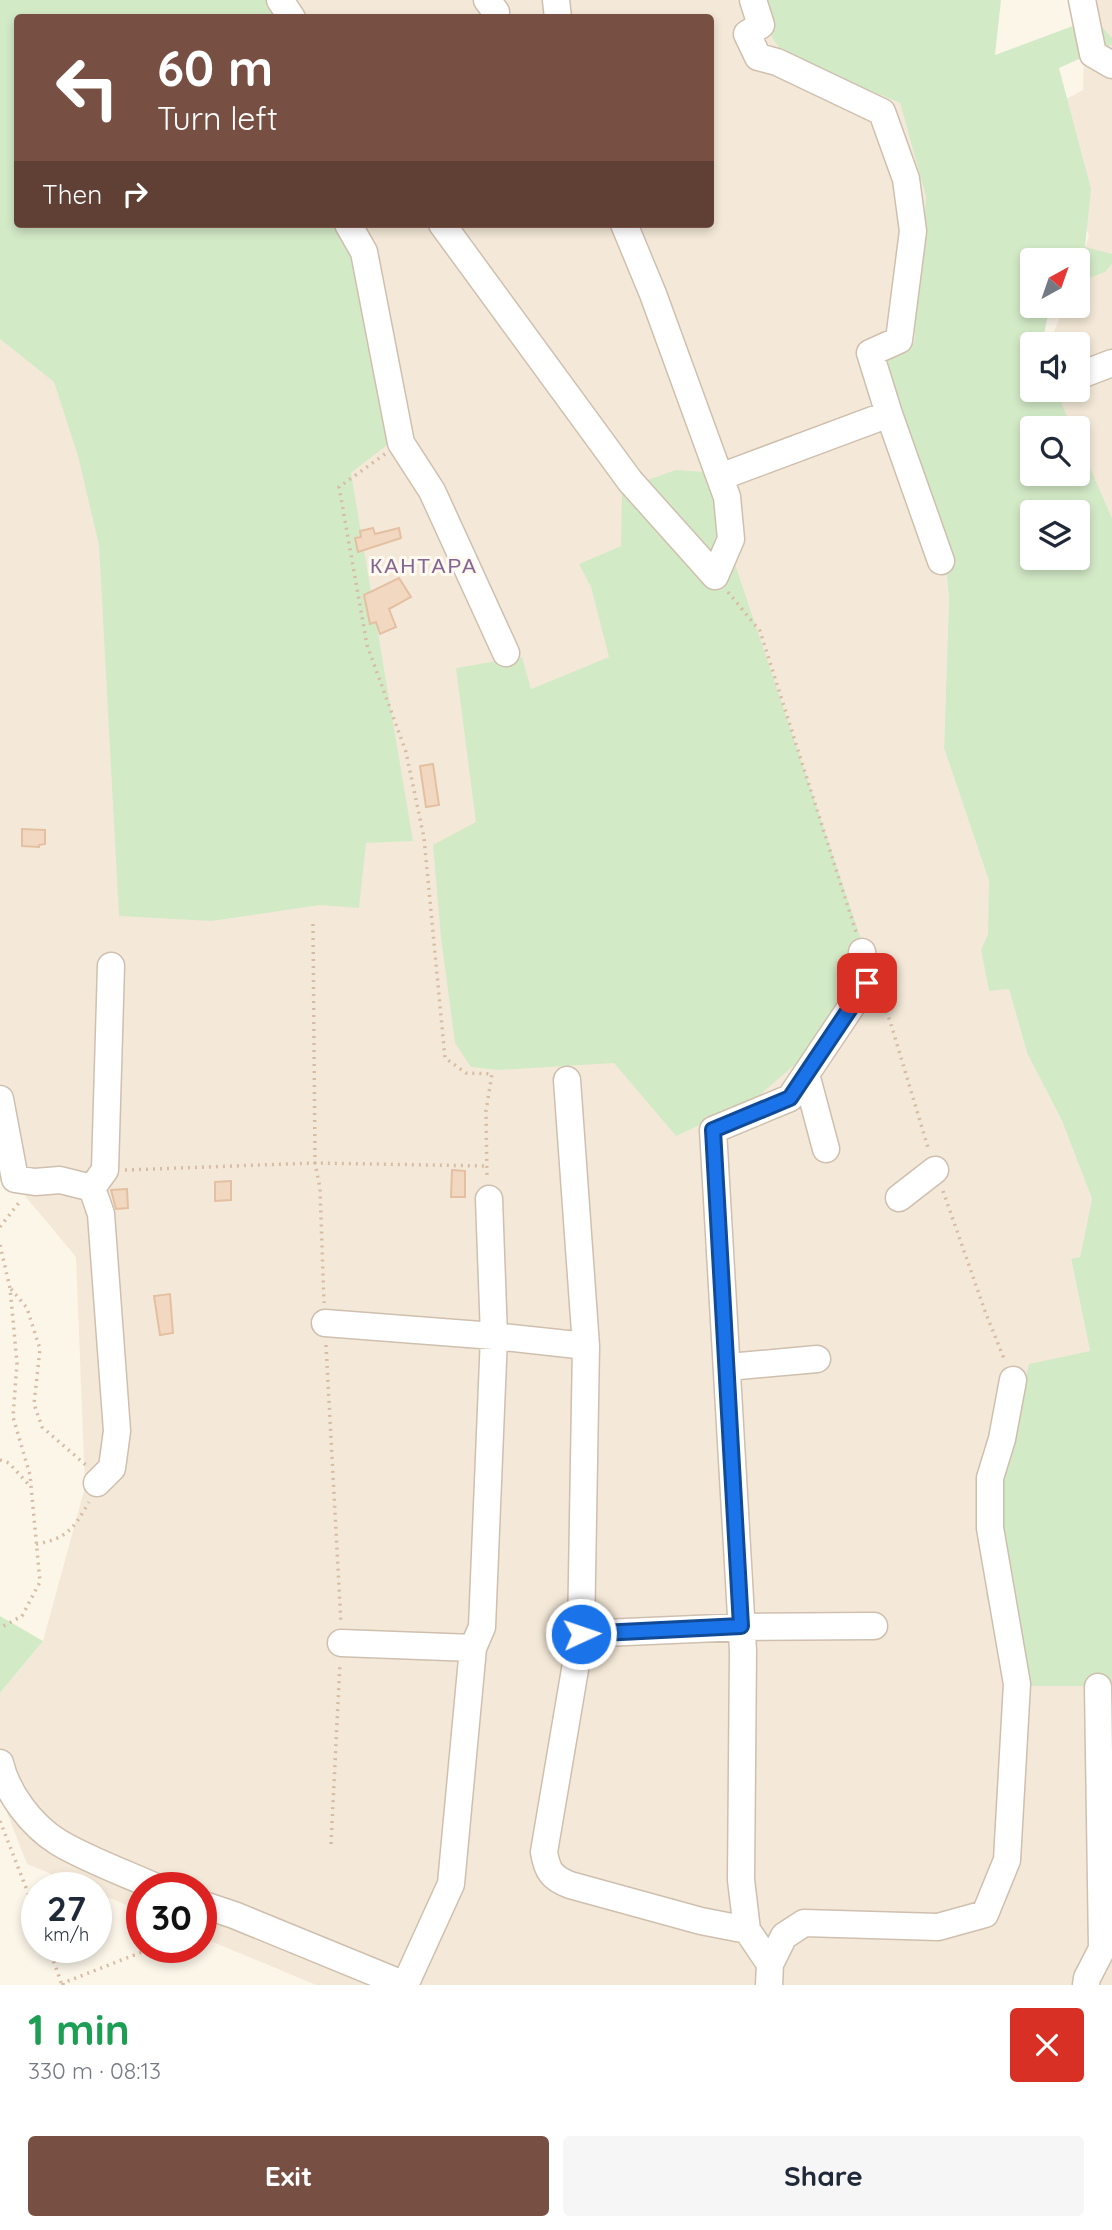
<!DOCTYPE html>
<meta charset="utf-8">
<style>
:root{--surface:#fff;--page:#f6f6f7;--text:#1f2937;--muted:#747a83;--accent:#784f43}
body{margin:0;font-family:Quicksand,sans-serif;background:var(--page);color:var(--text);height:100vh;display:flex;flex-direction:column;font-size:26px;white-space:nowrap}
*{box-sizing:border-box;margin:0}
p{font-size:23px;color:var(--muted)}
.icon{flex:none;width:38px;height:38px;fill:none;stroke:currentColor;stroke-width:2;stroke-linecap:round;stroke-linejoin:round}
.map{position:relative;height:1985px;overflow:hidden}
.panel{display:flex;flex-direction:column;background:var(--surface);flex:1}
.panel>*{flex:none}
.guide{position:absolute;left:14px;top:14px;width:700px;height:214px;border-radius:7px;box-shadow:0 4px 10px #0003;background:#784f43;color:#fff;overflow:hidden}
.needle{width:46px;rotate:40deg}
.fabs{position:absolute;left:1020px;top:248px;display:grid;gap:14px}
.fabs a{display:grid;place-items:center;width:70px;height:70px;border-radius:7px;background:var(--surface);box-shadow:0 4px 10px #0003;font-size:35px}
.speed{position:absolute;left:21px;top:1872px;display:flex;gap:14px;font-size:35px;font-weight:700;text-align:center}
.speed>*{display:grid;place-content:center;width:91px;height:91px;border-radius:50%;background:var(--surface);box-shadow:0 4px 10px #0003;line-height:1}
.speed small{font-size:18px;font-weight:400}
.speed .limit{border:10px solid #d22;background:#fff;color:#111}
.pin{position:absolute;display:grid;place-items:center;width:60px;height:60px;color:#fff;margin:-30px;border-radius:14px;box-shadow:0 4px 10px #0006}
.me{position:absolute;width:77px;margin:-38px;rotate:87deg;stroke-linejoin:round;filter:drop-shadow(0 0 5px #0008)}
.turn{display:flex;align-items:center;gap:24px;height:147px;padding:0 28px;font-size:32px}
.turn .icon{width:91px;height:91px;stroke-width:2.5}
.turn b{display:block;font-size:49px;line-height:60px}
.then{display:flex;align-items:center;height:66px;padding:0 28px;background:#0003;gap:14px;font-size:26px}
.round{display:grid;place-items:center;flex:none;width:74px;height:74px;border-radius:7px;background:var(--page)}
.head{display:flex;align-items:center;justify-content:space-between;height:119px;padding:0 28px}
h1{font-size:42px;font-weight:800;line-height:52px;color:#1e9e55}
.primary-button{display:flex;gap:14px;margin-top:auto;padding:14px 28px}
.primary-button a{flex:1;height:80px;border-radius:7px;background:var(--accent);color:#fff;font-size:28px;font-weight:800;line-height:80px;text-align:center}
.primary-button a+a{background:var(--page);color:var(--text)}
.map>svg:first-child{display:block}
.residential{fill:#f4e9d8;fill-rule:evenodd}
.green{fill:#d3eac7;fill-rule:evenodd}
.building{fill:#f2d8c1;stroke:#e4c0a2;stroke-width:2}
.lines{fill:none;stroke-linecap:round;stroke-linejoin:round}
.minor-casing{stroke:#cfbfaf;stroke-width:29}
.path{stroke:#d7bca4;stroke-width:3.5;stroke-dasharray:2 5;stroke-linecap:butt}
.minor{stroke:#fff;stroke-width:26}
.route-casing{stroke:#114b97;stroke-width:18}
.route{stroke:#1a73e8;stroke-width:12}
.labels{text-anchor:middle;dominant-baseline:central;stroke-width:6;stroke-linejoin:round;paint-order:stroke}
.neighbourhood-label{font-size:21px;letter-spacing:2px;fill:#876593;stroke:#fffaf0}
</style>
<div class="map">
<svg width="1112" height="1985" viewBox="0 0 1112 1985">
<rect width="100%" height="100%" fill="#fcf6e9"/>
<path class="residential" d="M0,0H764L787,57L900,103L926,197L914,343L949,597L944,748L989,881V934L981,950L989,990L1009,989L1027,1053L1062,1121L1092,1199L1080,1257L1071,1260L1090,1351L1030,1686H1112V1985H316L201,1937V1888H142V1912L96,1892V1888H86L27,1864L0,1795V1693L43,1641L85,1487L76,1257L0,1166ZM18,18H710V224H18Z
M1084,0H1112V552L1078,474V429H1055L1041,390H1078V345H1049L1064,306H1078V267L1089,236L1046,110L1083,90L1086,5Z"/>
<path class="green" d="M0,0H276L288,17L18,18V224H342L360,259L392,441L351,473L413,841L366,843L359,908L320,905L211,921L119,916L99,545L78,456L54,382L0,339Z
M764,0H1001L995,55L1094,18L1112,38V44L1059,68L1091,189L1085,247L1112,254V264L1105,272L1078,282V261H1032V306H1050L1044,334L1049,345H1032V390H1056L1072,429H1032V474H1078V441L1112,518V1686H1030L986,1596L1006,1454L1029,1364L1090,1351L1071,1259L1080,1257L1092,1199L1062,1121L1027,1053L1009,989L989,991L981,950L988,934L989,881L944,748L949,597L942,538L885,356L914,343L926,197L900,103L787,57L772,38ZM1032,513H1078V558H1032Z
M676,470L704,472L867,957L799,1061L754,1100L676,1136L614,1063L498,1070L471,1067L455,1043L441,938L433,845L476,822L456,668L522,657L531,689L609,657L591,587L579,564L621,546L622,489Z
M0,1616L43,1641L0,1693Z"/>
<path class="building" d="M373,528L375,534L399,528L401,538L358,552L355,538L361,537L360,531Z
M399,578L411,597L389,609L396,627L380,634L376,622L370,624L364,595Z
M433,764L439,805L426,807L420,766Z
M22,829L45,830V844L39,845V847L22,846Z
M452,1170L465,1171V1197H451Z
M231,1181V1200L215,1201V1182Z
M127,1189L128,1208L116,1209L111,1190Z
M170,1294L173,1333L160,1335L154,1296Z"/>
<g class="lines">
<defs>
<path id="minor" d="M280,0L292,18
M487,0L496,12
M556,0L558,18
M753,0L761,25L747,34L758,57L777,62L882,112L906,179L913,231L899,340L870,353L889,414L941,561
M1082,0L1093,54L1112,65
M348,224L364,252L401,443L432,491L506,653
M442,224L630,481L715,576L731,539L727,497L653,294L624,224
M1078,376L1112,363
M720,477L889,414
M806,1074L826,1149
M567,1080L586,1346
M0,1099L15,1179L35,1182L60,1180L92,1188L101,1214L117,1431L112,1468L97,1483
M92,1188L105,1170L111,966
M899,1198L935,1170
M325,1323L494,1336L586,1346L581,1634L741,1627L874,1626
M728,1367L817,1359
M581,1634L544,1852C547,1871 552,1878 570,1885L701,1921L747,1930
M341,1643L473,1648
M0,1763C7,1793 31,1825 58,1842C86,1859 127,1874 158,1888
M201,1904L234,1915L405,1985
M770,1964L784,1936L804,1923L938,1927L985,1914L1007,1860L1017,1684L990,1528V1478L1002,1439L1013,1380
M405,1985L451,1884L473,1648L482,1627L494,1336L489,1199
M769,1985L770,1964L747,1930L741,1880L743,1651L713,1130L790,1098L867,983L862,952
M1086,1985L1087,1978L1102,1949L1098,1687"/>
</defs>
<use href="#minor" class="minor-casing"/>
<path class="path" d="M385,454L339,487L367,645L406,752L424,838L445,1058L466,1073L492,1074L486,1111L487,1179
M728,592L760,631L856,932
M313,924L315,1163L320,1188L324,1303
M881,998L890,1021L929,1151
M125,1170L315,1163L487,1166
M943,1191L986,1314L1005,1361
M0,1227L21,1200
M0,1245L10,1288L17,1363L13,1417L30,1475L40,1582L22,1616L0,1628
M11,1289L27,1308L40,1349L34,1404L42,1427L87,1466
M326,1345L341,1624
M0,1460L9,1463L29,1485
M36,1544C67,1539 74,1528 89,1502
M0,1821L37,1916
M331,1844L340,1663
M49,1948L62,1985
M63,1985V1983L152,1948"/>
<use href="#minor" class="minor"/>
</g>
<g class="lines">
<defs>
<path id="route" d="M581,1634L741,1626L713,1130L790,1098L867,983"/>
</defs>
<use href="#route" class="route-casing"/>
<use href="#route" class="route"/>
</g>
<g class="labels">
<g class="neighbourhood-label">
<text x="424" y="565">КАНТАРА</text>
</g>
</g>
</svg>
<div class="fabs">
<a><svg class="needle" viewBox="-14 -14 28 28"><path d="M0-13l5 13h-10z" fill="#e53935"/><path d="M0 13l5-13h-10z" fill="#747a83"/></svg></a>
<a><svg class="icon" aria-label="sound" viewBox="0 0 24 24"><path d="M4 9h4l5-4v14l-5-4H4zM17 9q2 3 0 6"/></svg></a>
<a><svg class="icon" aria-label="search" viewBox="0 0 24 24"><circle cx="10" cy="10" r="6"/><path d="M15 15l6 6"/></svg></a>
<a><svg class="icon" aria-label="layers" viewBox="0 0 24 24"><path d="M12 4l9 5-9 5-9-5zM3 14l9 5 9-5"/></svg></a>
</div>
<div class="speed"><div>27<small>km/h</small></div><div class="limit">30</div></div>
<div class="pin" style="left:867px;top:983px;background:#d93025"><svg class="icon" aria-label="arrive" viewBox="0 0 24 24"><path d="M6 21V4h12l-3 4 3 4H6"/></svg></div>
<svg class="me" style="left:581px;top:1634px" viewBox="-20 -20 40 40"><circle r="17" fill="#1a73e8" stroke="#fff" stroke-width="3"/><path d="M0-11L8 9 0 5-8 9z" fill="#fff"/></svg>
<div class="guide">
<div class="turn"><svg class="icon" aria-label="left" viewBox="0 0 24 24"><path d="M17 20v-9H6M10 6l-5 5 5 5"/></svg><div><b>60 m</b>Turn left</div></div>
<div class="then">Then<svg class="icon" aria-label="right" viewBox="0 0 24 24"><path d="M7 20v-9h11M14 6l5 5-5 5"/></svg></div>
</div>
</div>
<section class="panel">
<div class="head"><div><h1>1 min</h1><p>330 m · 08:13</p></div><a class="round" style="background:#d93025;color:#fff"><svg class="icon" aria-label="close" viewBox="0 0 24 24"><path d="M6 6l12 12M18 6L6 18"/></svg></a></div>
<div class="primary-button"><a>Exit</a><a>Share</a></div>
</section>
